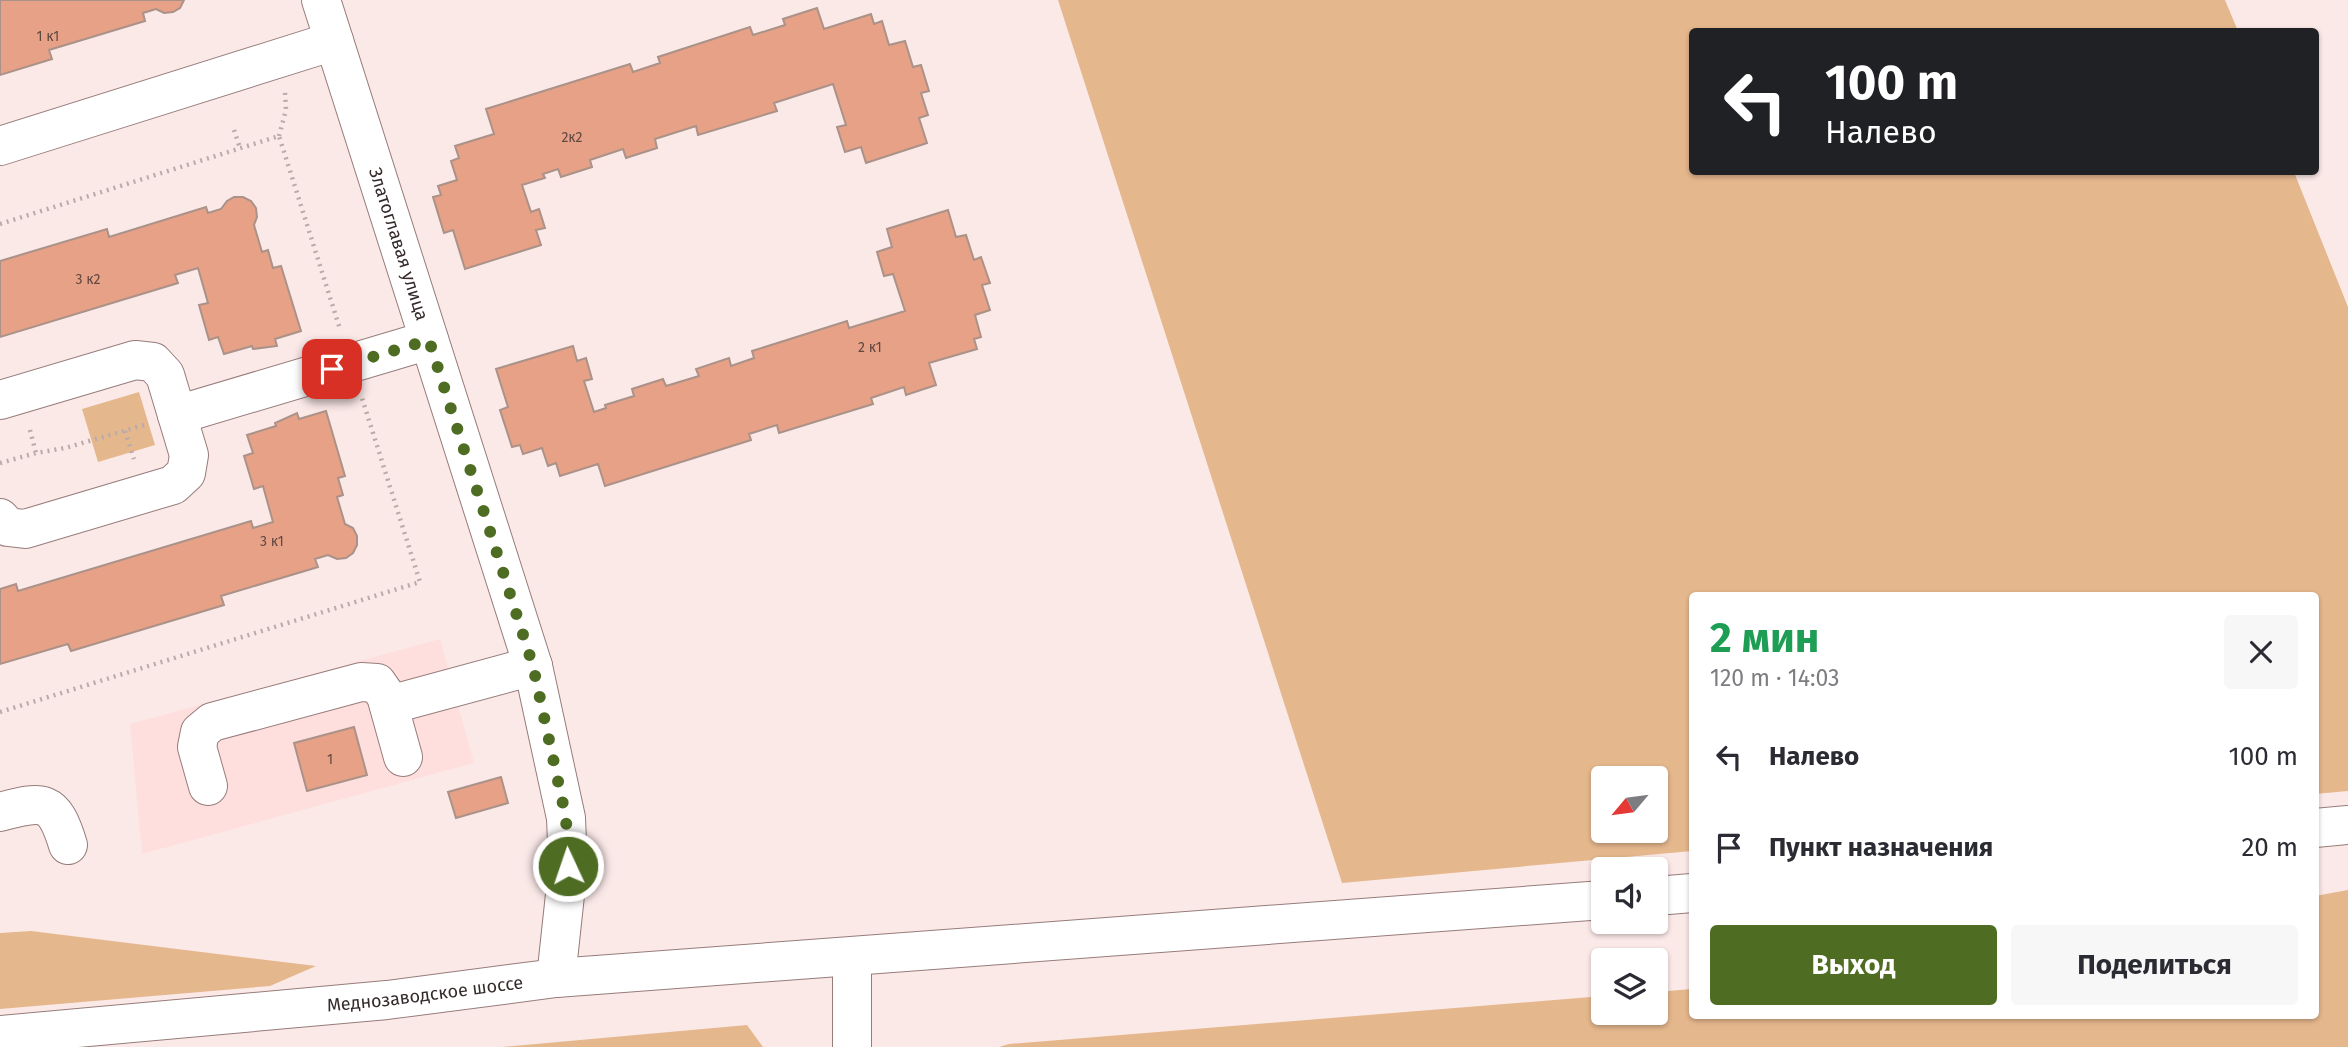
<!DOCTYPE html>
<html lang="ru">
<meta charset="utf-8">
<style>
:root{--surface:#fff;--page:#f7f7f7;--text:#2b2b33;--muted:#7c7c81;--accent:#4f6d22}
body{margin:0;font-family:"Fira Sans",sans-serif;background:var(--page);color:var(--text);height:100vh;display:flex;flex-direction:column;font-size:26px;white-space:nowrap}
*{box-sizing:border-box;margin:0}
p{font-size:23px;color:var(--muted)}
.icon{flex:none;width:38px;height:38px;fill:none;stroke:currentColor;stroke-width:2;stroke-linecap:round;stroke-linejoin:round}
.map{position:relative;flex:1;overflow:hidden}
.panel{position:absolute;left:1689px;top:592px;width:630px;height:427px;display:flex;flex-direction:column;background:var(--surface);border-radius:7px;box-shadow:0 2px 5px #0004}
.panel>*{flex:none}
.guide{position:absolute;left:1689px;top:28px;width:630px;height:147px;border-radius:7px;box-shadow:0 2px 5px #0004;background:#202124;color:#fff;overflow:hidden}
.needle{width:46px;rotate:241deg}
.controls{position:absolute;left:1591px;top:766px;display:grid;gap:14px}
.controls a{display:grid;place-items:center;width:77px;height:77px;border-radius:7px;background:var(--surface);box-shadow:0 2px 5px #0004;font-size:35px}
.pin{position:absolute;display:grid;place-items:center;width:60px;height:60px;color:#fff;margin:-30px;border-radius:14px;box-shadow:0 4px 10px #0006}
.me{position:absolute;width:77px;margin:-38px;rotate:357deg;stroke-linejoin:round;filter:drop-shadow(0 0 5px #0008)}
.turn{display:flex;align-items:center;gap:24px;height:147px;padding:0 21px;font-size:32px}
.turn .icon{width:91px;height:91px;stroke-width:2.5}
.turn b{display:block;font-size:49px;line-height:60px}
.round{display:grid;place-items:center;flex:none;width:74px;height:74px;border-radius:7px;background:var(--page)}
.overview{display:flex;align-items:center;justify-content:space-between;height:119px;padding:0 21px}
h1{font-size:42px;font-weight:700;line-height:52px;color:#1e9e55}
.primary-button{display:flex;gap:14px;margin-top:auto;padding:14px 21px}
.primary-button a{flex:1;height:80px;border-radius:7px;background:var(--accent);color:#fff;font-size:28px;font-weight:700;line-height:80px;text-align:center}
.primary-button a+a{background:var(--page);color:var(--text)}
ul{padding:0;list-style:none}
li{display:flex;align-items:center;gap:21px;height:91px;padding:0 21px}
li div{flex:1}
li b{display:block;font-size:26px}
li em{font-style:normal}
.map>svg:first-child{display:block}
.built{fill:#fedfdd}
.green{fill:#e5b78d;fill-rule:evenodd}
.building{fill:#e6a186;stroke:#ab9289;stroke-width:2}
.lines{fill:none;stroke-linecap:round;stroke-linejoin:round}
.minor-casing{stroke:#967c7b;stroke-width:40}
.path{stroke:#baaaa9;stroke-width:4.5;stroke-dasharray:2 5;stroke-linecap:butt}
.minor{stroke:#fff;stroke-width:38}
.route{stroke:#4f6d22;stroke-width:12;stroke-dasharray:0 21.6}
.labels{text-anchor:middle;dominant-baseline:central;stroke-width:5;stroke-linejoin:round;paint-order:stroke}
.number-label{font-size:14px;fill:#614841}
.street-label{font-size:18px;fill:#352a2a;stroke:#fbfbfb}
</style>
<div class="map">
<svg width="2348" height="1047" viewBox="0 0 2348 1047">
<rect width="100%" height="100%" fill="#fbe9e8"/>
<path class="built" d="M440,639L474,763L142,854L130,724Z"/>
<path class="green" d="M1058,0H2225L2238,31L1692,32V172H2294L2348,307V791L2315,794V595H1692V851L1342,883ZM1603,779H1656V831H1603Z
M139,392L155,445L98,462L82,409Z
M2348,890V1047H999L1009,1044L1603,996V1013H1656V992L1692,989V1015H2315V896Z
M31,931L316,966L270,986L0,1009V933Z
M747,1025L763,1047H502Z"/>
<path class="building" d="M0,0H184L180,8L173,12L164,13L156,9L143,13L145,21L49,50L52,59L0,75Z
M817,8L824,29L871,14L874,24L882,21L889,45L905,41L913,67L921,65L929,91L921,93L928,115L919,118L927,143L866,163L861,147L845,152L837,127L846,125L833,84L774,103L777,111L698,135L696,126L655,139L657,148L626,158L623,149L590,160L592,167L561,177L558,169L543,174L545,178L522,185L531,212L539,209L545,228L536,230L541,245L465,269L453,230L444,233L433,197L441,195L438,186L457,180L451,161L459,158L455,146L494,134L486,109L630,64L633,72L660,63L658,57L750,27L753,35L785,25L783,19Z
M234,197H243L251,201L256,208L257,217L254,225L262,252L268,250L273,268L281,266L301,331L275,339L277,346L253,349L252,346L224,354L218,337L209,340L199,305L208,303L198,268L175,275L178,283L0,337V261L107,229L109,237L206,207L208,213L221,209L227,201Z
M948,210L956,237L966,235L974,260L981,257L990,283L982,285L990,310L975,315L981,337L974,339L977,349L929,363L936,385L906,395L904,387L871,398L873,404L779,433L777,425L749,434L751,440L605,486L598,464L560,476L556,463L548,466L542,448L523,454L520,445L512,447L500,410L508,407L496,369L573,346L577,361L586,358L592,379L584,381L594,412L606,408L605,405L634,396L632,389L663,379L666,386L699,376L696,369L729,358L731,366L754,358L752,351L847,321L849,328L905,311L893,274L884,276L877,252L892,247L887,229Z
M326,411L345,476L338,478L343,495L337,497L345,524L353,528L357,536V545L353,553L346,558L337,559L328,555L315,559L318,567L221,596L224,605L71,651L68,644L0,664V589L16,584L18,591L251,521L253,528L273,522L263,486L254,489L244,456L253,453L247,435L276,426L275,423L297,413L299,419Z
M354,727L367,775L307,791L294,743Z
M501,777L508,803L456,818L448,792Z"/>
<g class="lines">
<defs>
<g id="minor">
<path id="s1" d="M321,0L533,666L566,818L568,867L556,978"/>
<path d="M0,146L334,41"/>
<path d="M0,400L135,360L153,362L165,375L189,455L186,473L173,485L25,529L8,527L0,518"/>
<path d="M177,415L429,340"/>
<path d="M389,705L533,666"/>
<path d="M208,786L197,747L200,732L212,722L361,682L377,683L386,696L403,757"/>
<path d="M0,812C44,800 54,799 68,845"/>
<path d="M2315,828L2348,825"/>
<path d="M1656,896L1692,893"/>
<path d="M852,958V1047"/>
<path id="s2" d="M0,1035L387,1000L556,978L1603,900"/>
</g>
</defs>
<use href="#minor" class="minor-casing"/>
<path class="path" d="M234,130L240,148
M279,136L286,110L285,92
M0,224L279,136L340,329
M30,430L36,453
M125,431L134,459
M0,463L36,453L65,448L144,425
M0,712L420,582L362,398"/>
<use href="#minor" class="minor"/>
</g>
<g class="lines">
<path class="route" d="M332,369L429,340L533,666L566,818L568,866"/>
</g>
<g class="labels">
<g class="number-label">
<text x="48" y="36">1 к1</text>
<text x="572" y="137">2к2</text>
<text x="88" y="279">3 к2</text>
<text x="870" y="347">2 к1</text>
<text x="272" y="541">3 к1</text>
<text x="330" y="759">1</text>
</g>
<g class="street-label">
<text stroke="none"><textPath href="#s1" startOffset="256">Златоглавая улица</textPath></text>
<text stroke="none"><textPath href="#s2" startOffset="427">Меднозаводское шоссе</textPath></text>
</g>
</g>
</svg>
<div class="controls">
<a><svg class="needle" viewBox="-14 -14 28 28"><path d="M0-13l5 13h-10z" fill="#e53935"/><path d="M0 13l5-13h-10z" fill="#7c7c81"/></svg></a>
<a><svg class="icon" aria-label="sound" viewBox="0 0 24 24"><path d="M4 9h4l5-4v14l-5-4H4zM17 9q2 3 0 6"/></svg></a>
<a><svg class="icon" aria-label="layers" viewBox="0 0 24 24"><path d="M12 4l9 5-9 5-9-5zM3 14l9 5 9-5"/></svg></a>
</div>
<div class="pin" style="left:332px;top:369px;background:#d93025"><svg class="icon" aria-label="arrive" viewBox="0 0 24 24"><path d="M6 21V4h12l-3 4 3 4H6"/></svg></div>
<svg class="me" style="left:568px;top:866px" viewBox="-20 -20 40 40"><circle r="17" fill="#4f6d22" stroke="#fff" stroke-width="3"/><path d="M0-11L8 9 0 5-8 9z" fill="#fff"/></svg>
<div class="guide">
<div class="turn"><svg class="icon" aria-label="left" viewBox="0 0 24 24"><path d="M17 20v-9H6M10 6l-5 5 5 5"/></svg><div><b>100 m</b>Налево</div></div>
</div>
<section class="panel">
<div class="overview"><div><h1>2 мин</h1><p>120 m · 14:03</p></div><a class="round"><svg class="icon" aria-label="close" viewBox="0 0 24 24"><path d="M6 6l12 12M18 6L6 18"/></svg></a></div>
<ul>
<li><svg class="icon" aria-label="left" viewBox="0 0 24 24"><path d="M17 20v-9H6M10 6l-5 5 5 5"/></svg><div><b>Налево</b></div><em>100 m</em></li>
<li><svg class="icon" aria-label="arrive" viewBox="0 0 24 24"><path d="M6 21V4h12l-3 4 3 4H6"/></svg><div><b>Пункт назначения</b></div><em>20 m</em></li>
</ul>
<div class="primary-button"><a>Выход</a><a>Поделиться</a></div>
</section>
</div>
